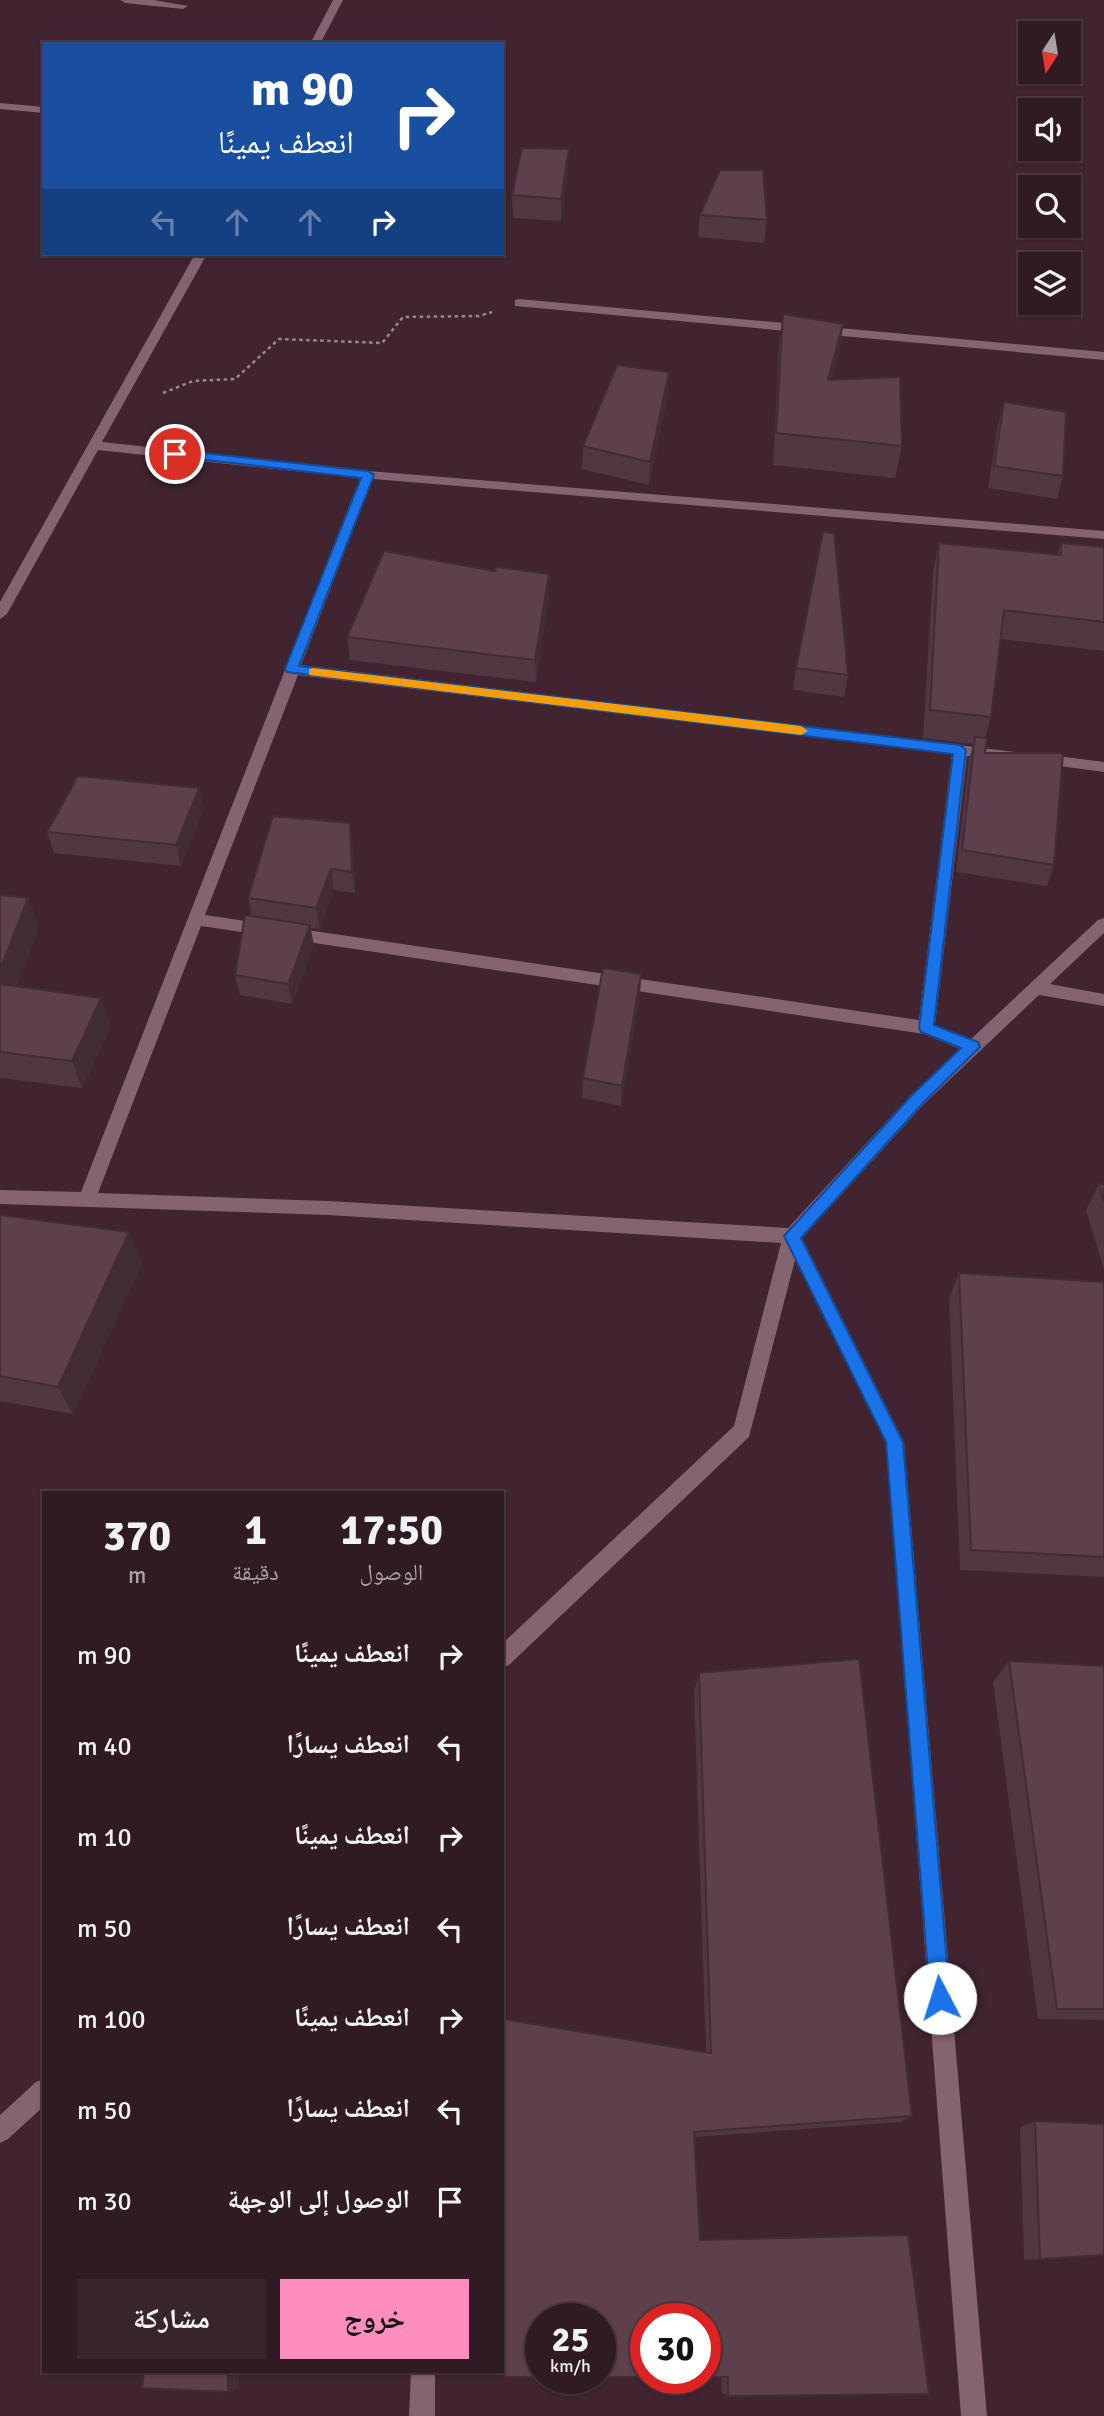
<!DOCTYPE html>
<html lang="ar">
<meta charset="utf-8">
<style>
:root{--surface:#301b24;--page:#38242c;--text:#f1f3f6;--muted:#a8a1a6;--line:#4b3941;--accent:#fd8ebe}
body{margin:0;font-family:Signika,"Noto Naskh Arabic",sans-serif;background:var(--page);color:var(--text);direction:rtl;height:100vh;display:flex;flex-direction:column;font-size:26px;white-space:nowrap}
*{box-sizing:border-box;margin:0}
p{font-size:23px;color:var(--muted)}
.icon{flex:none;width:38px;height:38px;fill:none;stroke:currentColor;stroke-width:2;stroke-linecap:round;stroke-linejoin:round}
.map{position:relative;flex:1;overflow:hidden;direction:ltr}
.panel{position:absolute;left:42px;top:1491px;width:462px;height:882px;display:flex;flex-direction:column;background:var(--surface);border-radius:0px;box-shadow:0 2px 5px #0004,0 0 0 2px var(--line);direction:rtl}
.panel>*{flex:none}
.guide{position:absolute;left:42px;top:42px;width:462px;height:214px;border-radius:0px;box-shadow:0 2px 5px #0004,0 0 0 2px var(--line);direction:rtl;background:#1a4fa0;color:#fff;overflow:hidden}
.needle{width:46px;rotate:192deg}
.fabs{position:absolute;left:1018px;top:21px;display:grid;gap:14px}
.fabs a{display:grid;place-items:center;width:63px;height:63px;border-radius:0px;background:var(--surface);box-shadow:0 2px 5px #0004,0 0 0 2px var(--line);font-size:35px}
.speed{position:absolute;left:525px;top:2303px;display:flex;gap:14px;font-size:35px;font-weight:700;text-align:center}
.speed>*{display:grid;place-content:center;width:91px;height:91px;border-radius:50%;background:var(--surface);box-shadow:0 2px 5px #0004,0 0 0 2px var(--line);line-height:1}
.speed small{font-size:18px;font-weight:400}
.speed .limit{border:10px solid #d22;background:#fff;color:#111}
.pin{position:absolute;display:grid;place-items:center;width:60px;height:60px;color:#fff;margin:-30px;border:4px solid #fff;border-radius:50%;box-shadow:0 2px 7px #0007}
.me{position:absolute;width:77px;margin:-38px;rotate:355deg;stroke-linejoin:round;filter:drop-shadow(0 0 5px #0008)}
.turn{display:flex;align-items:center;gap:24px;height:147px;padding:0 35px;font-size:32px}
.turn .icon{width:91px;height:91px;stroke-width:2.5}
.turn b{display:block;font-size:49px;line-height:60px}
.lanes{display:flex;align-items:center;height:66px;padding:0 35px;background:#0003;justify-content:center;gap:35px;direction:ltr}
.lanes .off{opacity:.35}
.eta{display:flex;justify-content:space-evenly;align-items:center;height:119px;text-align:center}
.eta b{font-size:42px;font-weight:700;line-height:49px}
.cta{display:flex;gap:14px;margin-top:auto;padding:14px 35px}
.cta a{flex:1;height:80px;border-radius:0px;background:var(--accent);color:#111;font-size:28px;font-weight:700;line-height:80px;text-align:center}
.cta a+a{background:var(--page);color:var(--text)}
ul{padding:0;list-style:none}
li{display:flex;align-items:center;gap:21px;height:91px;padding:0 35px}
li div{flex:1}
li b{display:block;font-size:26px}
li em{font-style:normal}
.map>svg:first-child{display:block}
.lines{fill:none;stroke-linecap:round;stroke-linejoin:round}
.path{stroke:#9d868f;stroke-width:2.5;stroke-dasharray:3.5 3.5;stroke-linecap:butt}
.street{fill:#856370;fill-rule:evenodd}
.wall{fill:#513741}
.shaded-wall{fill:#422d35}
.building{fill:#5e404c;stroke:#422d35;stroke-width:2}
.route{fill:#1a73e8;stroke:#114b97;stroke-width:2}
.slow{fill:#f59e0b}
</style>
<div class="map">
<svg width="1104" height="2416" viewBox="0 0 1104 2416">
<rect width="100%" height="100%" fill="#402430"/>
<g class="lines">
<path class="path" d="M163,393L193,381L235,379L279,339L382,343L403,317L479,316L492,312"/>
<path class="street" d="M120,0H154L188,6L183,9L125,3Z
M333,0H343L320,44H310Z
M0,103L44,107V113L0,109Z
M195,254H207L102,442L368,471L1104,531V539L373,479L301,665L1015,752L1017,756L1010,761L967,756L935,1025L971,1039L1098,920L1104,918V933L1050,984L1104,994V1006L1039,995L924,1104L802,1238L904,1442L987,2416H961L886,1443L795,1260L749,1437L509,1665L502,1668V1644L734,1426L781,1243L328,1215L0,1204V1190L81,1192L360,478L98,450L7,614L0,619V602ZM298,675L952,754L919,1020L205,915ZM201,926L924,1034L960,1049L912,1094L788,1228L328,1201L98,1193Z
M519,299L1104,352V360L515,306V300Z
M1042,754L1104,762V772L1037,763L1035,759Z
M44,2079V2106L8,2139L0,2143V2115L36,2082Z
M411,2371H435V2416H409Z"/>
</g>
<path class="wall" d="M568,172L561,221L513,218L512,195Z
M700,215L767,220L764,243L698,237Z
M783,314L843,324L839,356L832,380L902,446L895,478L773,465L779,346Z
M668,395L649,485L582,469L583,446Z
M1004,402L1063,476L1057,499L988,488L998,425Z
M939,543L1057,555L1061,543L1104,547V651L1000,639L991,717L985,738V753L1054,865L1047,886L956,872L969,759L973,744L923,738L933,571Z
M549,596L536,682L350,660L347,637Z
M796,668L848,675L844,697L793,690Z
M199,788L204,809L181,866L54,853L47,832Z
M353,844L355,893L334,890L320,929L310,928L314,945L292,1004L240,995L235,975L252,916L248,898Z
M0,895L28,898L39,928L17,986L101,998L111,1027L82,1088L0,1078Z
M641,974L640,994L621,1106L582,1098L583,1078Z
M1099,1184H1104V1270L1086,1210Z
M0,1215L129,1232L142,1263L73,1414L0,1401Z
M959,1273L1104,1282V1577L960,1570L949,1298Z
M1009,1661L1104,1666V2020L1038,2019L993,1682Z
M699,1673L912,2116L900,2122L695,2137L700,2240L908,2235L728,2396L721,2392L722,2377L646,2319L706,2052L694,1691Z
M1035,2121L1104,2255L1024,2260L1020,2127Z"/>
<path class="shaded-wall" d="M569,149L568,172L561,221V199Z
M843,324L839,356L823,412L828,380Z
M669,372L668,395L649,485L650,462Z
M549,574V596L536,682L535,660Z
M199,788L204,809L181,866L176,845Z
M350,823L353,844L355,893L352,872Z
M331,869L334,890L320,929L316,908Z
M28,898L39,928L7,1012L0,996V970Z
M310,925L314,945L292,1004L288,984Z
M641,974L640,994L621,1106L622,1086Z
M101,998L111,1027L82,1088L72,1061Z
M129,1232L142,1263L73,1414L58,1387Z
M228,2371H239V2389L228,2392Z"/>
<path class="building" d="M522,148L569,149L561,199L512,195Z
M720,170H763L767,220L700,215Z
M783,314L843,324L828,380L900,377L902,446L776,433Z
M617,365L669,372L650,462L583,446Z
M1004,402L1066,412L1063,476L994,466Z
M823,532L834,533L848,675L796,668Z
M939,543L1061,555V543L1104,547V622L1004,610L991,717L930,710Z
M384,551L495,571L496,567L549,574L535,660L347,637Z
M975,737L987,738L985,753H1063L1054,865L962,850Z
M78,776L199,788L176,845L47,832Z
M273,816L350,823L352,872L331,869L316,908L248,898Z
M0,895L28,898L0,970Z
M245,915L310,925L288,984L235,975Z
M603,968L641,974L622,1086L583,1078Z
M0,984L101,998L72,1061L0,1052Z
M1099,1184H1104V1201Z
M0,1215L129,1232L58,1387L0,1376Z
M959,1273L1104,1282V1557L971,1550Z
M859,1659L912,2116L694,2132L700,2240L908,2235L929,2394L728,2396V2377H705V2319H646V2377H600V2319H541V2377H505L502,2307V2019L711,2053L699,1673Z
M1009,1661L1104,1666V2009H1057Z
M1035,2121L1104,2124V2255L1040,2259Z
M144,2371H228V2392L142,2388Z"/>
<path class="route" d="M175,450L368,471L374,475L299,666L960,745L966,750L934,1025L978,1042L980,1047L923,1103L801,1238L903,1442L950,1998L947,2006L940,2009L933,2006L930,1998L886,1442L784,1236L913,1094L961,1048L921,1032L919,1028L953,754L287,672L285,669L361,478L171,456V451Z"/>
<path class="slow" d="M313,668L801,726L808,731L801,735L309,675V669Z"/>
</svg>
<div class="fabs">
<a><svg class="needle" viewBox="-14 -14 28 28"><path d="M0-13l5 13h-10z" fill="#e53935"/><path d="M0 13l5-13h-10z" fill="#a8a1a6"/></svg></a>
<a><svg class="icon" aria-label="sound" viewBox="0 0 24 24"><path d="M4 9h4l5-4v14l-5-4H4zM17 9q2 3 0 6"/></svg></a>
<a><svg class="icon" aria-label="search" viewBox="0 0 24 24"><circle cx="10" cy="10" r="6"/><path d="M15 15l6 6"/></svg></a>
<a><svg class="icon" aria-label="layers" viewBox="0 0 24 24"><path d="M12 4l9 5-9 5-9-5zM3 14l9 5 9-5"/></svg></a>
</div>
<div class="speed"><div>25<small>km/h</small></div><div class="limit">30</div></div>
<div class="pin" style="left:175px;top:454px;background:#d93025"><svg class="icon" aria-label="arrive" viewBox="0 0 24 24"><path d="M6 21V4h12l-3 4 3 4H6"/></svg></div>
<svg class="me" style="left:940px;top:1998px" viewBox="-20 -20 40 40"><circle r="19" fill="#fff"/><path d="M0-13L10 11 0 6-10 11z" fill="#1a73e8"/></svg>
<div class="guide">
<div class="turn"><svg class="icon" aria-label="right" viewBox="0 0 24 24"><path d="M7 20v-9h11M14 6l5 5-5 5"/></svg><div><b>90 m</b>انعطف يمينًا</div></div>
<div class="lanes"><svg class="icon off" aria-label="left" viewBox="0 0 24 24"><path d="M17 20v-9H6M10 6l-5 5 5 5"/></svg><svg class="icon off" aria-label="ahead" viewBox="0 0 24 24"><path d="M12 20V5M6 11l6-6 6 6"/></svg><svg class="icon off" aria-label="ahead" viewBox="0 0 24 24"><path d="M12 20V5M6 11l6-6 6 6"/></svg><svg class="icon" aria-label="right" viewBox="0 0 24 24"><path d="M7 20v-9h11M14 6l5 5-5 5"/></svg></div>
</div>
<section class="panel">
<div class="eta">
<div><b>17:50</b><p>الوصول</p></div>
<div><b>1</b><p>دقيقة</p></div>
<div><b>370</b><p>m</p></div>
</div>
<ul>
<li><svg class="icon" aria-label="right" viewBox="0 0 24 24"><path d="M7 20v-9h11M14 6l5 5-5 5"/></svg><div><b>انعطف يمينًا</b></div><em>90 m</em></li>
<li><svg class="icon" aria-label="left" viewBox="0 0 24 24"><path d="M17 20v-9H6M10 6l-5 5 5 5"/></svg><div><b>انعطف يسارًا</b></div><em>40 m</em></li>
<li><svg class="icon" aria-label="right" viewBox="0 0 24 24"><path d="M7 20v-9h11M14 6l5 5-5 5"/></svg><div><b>انعطف يمينًا</b></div><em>10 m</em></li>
<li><svg class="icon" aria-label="left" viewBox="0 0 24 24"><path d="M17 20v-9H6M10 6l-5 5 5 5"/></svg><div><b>انعطف يسارًا</b></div><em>50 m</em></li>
<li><svg class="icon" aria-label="right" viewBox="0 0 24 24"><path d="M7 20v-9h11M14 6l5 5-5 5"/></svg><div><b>انعطف يمينًا</b></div><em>100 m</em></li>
<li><svg class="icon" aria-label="left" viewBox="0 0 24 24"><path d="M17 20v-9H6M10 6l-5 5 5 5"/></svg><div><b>انعطف يسارًا</b></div><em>50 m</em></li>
<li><svg class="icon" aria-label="arrive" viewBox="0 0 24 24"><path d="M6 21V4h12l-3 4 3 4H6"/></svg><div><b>الوصول إلى الوجهة</b></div><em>30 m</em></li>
</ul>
<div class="cta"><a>خروج</a><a>مشاركة</a></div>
</section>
</div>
